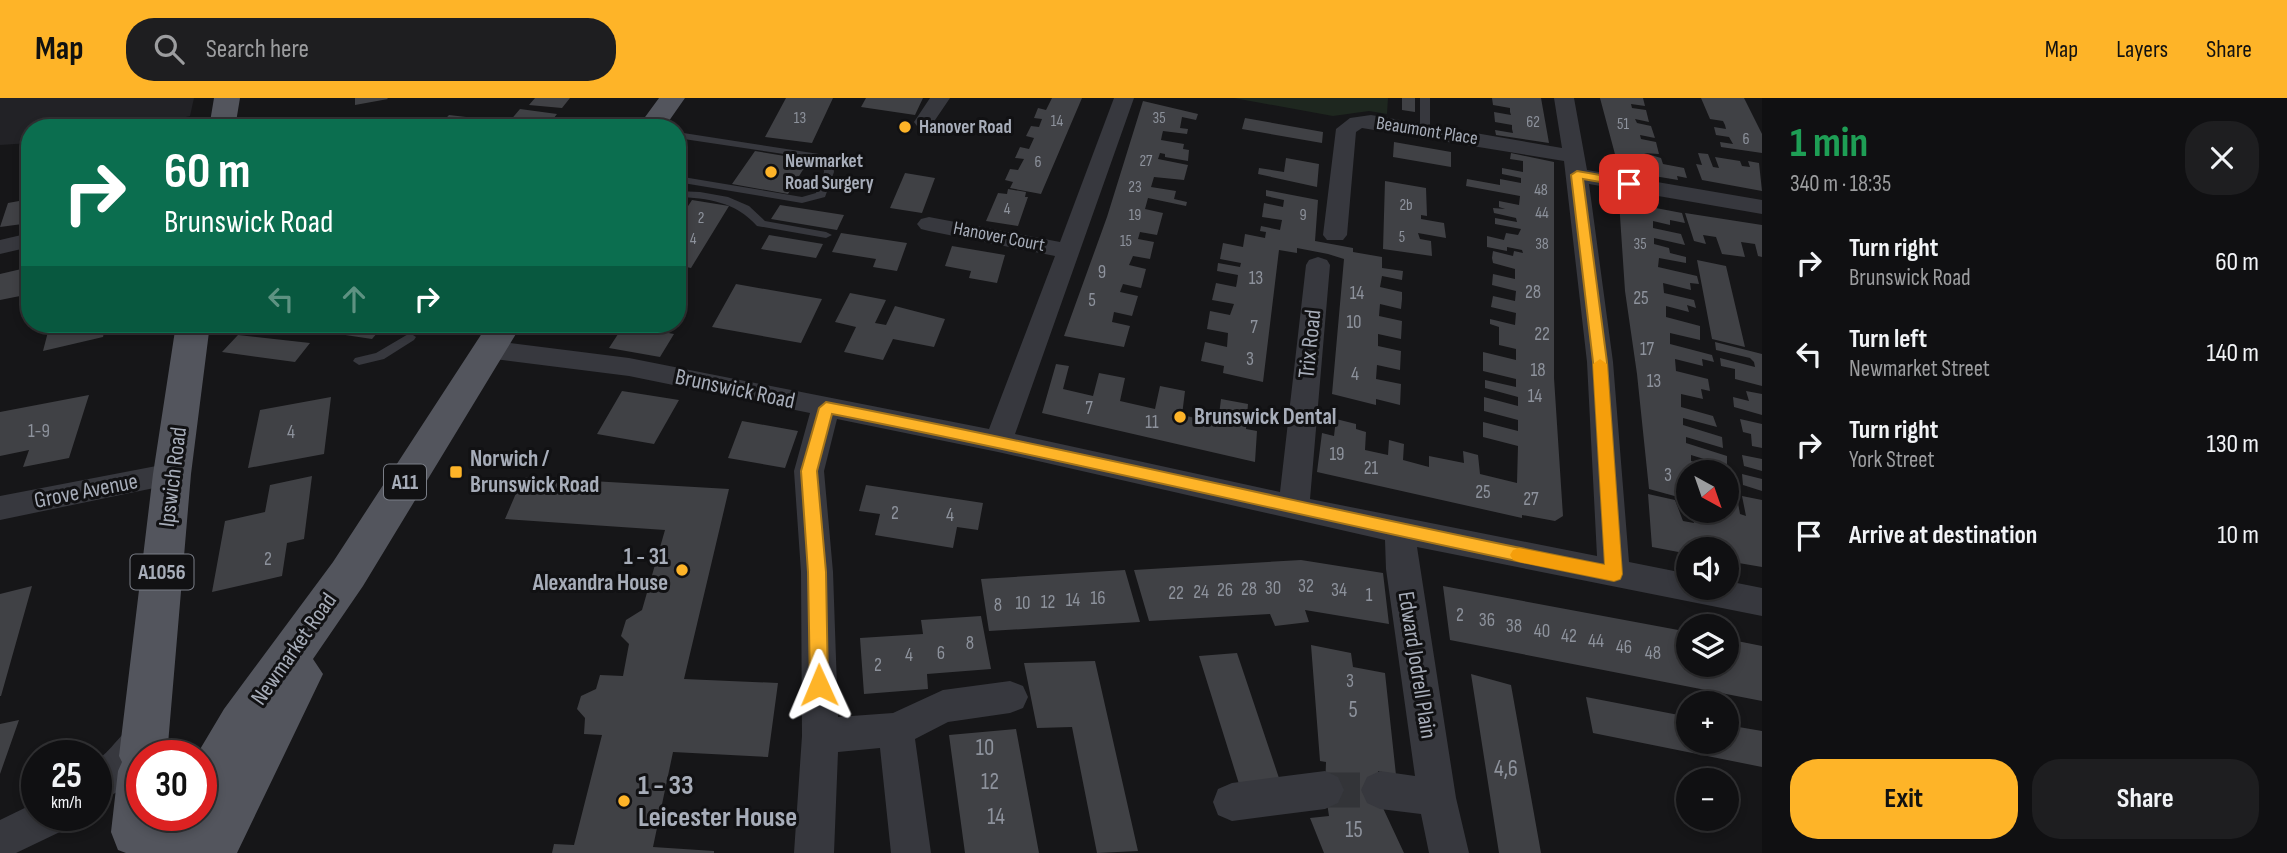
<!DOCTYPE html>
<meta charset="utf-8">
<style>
:root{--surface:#101012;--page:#1e1e20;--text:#f1f3f6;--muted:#9c9d9f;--line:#303032;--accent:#feb428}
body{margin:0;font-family:"Sofia Sans Condensed",sans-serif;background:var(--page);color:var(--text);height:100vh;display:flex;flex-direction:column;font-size:26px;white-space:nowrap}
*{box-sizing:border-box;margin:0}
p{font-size:23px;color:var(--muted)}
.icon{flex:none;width:38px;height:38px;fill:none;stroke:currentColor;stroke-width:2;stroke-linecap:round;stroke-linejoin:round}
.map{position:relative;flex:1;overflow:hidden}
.drawer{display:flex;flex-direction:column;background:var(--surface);width:525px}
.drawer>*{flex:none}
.top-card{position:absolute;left:21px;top:21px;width:665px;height:214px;border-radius:28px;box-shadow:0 4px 10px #0003,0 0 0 2px var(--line);background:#0b6e4f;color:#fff;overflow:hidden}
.needle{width:46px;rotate:140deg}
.buttons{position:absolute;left:1676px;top:362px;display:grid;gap:14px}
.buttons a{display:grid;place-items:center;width:63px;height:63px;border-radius:50%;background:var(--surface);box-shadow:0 4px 10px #0003,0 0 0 2px var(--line);font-size:35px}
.speed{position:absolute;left:21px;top:642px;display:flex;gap:14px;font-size:35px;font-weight:700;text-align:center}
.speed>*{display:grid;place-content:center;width:91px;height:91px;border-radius:50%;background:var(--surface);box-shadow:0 4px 10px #0003,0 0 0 2px var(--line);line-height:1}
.speed small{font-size:18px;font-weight:400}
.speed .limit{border:10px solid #d22;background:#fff;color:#111}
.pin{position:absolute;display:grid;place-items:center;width:60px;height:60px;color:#fff;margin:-30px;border-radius:14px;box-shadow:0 4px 10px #0006}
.me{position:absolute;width:77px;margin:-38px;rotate:359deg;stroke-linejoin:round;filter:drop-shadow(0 0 5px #0008)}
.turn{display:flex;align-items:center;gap:24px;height:147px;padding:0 28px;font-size:32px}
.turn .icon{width:91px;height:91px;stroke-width:2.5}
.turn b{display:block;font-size:49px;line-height:60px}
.lanes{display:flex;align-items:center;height:66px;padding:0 28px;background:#0003;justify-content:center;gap:35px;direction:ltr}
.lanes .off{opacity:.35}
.round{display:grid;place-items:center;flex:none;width:74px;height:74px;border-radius:28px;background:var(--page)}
.headline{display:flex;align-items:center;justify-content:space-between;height:119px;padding:0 28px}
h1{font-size:42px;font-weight:700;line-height:52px;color:#1e9e55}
.cta{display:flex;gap:14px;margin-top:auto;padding:14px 28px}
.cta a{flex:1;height:80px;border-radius:28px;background:var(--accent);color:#111;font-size:28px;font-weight:700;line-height:80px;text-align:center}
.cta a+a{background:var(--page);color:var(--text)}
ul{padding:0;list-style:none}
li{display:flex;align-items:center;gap:21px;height:91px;padding:0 28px}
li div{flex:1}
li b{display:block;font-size:26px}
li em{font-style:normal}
header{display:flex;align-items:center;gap:42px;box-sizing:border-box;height:98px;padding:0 35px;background:var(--accent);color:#111}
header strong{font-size:33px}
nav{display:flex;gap:38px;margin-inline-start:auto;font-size:24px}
.search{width:490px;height:63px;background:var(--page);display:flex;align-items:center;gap:18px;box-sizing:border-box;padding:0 24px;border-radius:28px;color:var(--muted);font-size:26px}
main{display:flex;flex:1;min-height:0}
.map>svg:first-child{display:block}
.built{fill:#222226}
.green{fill:#1e271f}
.building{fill:#404145}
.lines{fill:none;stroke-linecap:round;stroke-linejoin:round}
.street-tunnel{stroke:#333438;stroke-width:35;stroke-dasharray:35 18;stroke-linecap:butt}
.lane{fill:#37383e;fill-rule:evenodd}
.street{fill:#37383e;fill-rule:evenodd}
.primary{fill:#53555d;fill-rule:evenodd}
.route{fill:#feb428;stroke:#a5751a;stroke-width:2}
.slow{fill:#f59e0b}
.poi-dot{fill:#feb428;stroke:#111113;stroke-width:2.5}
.labels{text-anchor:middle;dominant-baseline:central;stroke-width:6;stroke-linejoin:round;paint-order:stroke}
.far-number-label{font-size:16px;fill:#8d929c}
.far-poi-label{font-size:19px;font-weight:bold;fill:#a7adb9;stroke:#111113;text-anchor:start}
.far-street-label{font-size:19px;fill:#a7adb9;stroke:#111113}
.number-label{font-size:19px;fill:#8d929c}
.shield{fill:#111113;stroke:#7a7e87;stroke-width:2}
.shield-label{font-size:21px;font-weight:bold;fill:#a7adb9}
.street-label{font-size:23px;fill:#a7adb9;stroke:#111113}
.poi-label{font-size:23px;font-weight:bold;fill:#a7adb9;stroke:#111113;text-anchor:start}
.near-number-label{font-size:23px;fill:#8d929c}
.near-poi-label{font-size:28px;font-weight:bold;fill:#a7adb9;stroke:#111113;text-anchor:start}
</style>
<header>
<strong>Map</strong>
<div class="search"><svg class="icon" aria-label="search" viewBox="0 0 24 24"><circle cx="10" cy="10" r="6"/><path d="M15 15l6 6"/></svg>Search here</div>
<nav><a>Map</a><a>Layers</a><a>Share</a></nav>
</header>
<main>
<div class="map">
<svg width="1762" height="755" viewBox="0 0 1762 755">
<rect width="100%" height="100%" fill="#161618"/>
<path class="built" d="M0,0H194L190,18L140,30H30V45L0,47Z"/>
<path class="green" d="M1234,0H1388L1387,16L1369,13L1333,18Z"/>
<path class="building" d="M355,0H387L388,1L355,7Z
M535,0H570L562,10L529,7Z
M786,0H833L812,45L765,39Z
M866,0H923L915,17L861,9Z
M1052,0H1082L1041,96L1010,90L1013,84L1005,82L1010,71L1018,72L1024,61L1015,60L1020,49L1029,51L1034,40L1026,38L1031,28L1039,29L1042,21L1034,20L1038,10L1046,12Z
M1402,0H1415V14L1402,12Z
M1492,0H1541L1549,45L1496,37L1495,32L1513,35L1512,31V27L1495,24L1494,14L1511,17L1510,14V10L1493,7Z
M1600,0H1643L1645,8L1631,6L1632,10L1646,12L1649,24L1635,21L1637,25L1651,28L1655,40L1640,37L1641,41L1656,44L1659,56L1644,55L1661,60L1663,66L1684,70L1687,80L1677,78L1678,82L1612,71L1609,58L1616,60Z
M1701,0H1744L1762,36V55L1721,49L1720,44L1733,46L1729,39L1716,37L1714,29L1726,31L1725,27L1723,23L1710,21Z
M1143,3L1198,16L1196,22L1182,19L1180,30L1188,31L1187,36L1163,33L1162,37L1161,42L1184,46L1183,51L1189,52L1188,63L1165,59V56L1160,55L1158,61L1188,67L1184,82L1154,79L1151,89L1176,93L1174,101L1187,104L1186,108L1148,100L1145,111L1163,115L1157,137L1140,134L1138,141L1154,144L1150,161L1133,158L1129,167L1146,171L1141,190L1123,186L1120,194L1138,198L1132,218L1114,214L1112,224L1130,228L1124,249L1064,238L1107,119Z
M520,11L557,16L546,30H437L449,17L509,24Z
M1245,20L1323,34L1322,45L1242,31Z
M1394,44L1451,54V69L1393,59Z
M755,53L809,62L788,96L732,86Z
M1511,55L1554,64V280L1563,418L1555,423L1522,417V420L1317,374L1322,335L1334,338L1336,321L1356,326V331L1366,334L1365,352L1388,357L1389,342L1404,346L1403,362L1429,369V358L1464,365L1463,353L1478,357L1480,376L1517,385L1518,348L1483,339V324L1518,333V322L1484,313V299L1518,308V299L1485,290V282L1516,289V281L1483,273V254L1516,262V251L1499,247V229L1490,226V221L1515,227L1516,215L1491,209L1493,198L1515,203L1516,193L1492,187L1493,176L1515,181V171L1493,165L1492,160L1493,153L1513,158L1514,153L1523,155L1522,152L1507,149V153L1487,149V138L1504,142L1506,135L1518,137L1521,131L1495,126V120L1517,124L1516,120L1494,115L1493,110L1505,111L1499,109V103L1519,107L1520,98L1466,88L1467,81L1500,87V81L1521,85V80L1502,76V70L1523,74V63L1510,61Z
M1698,55L1708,56L1713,69L1719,70L1715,59L1740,63L1742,68L1750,69L1748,63L1759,65L1762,93L1702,82L1696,66L1702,67Z
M1286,60L1319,66L1317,89L1258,76L1259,70L1284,74Z
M905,75L935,80L922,115L890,110Z
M1385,83L1426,90L1427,118L1421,117V121L1444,125L1446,140L1418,135L1420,141L1431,143L1432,158L1383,151Z
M1008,91L1026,94L1025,99H1028L1018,128L986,123L998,95L1007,96Z
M1266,92L1318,102L1315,143L1353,150V154L1382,159V170L1403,173L1402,182L1382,178L1380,189L1402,194V201L1401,211L1380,206L1379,218L1402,223L1401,241L1378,236V248L1401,253L1400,272L1377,267L1376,281L1401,286L1400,307L1376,301V307L1332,296L1344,161L1328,156L1297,150V155L1279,152L1263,284L1223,275L1224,268L1201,263L1205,244L1227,249L1228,235L1207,231L1210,213L1230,217L1234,206L1212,202L1216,185L1236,189L1237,184L1238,177L1217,173L1218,165L1240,169L1241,165L1220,161L1223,145L1243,149L1245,136L1265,140L1266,134L1260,133L1261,128L1280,132L1282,122L1262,119L1264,105L1283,109L1284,102L1266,98Z
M30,101V125L0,129L8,105Z
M692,102L729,108L691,170L677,167V125Z
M1619,103L1682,115L1685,125L1670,122V127L1653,123V130L1681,136L1685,147L1654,140V146L1669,150L1670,155L1686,159V165L1659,160L1658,169L1697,178L1699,186L1690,185L1691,192L1663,185L1664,195L1694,202L1696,210L1687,207L1689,214L1666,208V219L1700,228V242L1670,235V246L1712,257L1714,264L1702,261L1703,268L1675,261L1676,273L1708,281L1710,293L1701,291L1703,301L1681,296V309L1713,318L1717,329L1683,320V327L1722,339L1723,350L1686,339V345L1727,358V368L1691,357V363L1730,374H1689V402L1649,391L1637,276L1625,193Z
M780,107L844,117L837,132L771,121Z
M1685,115L1762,127V159L1758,158L1755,146L1741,144L1745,159L1722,156L1716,139L1703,137L1706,146L1694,143Z
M841,135L907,145L897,173L873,169L876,161L832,154Z
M769,137L823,146L816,160L761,151Z
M952,148L1005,157L997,185L969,180L971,173L945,168Z
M1697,162L1726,168L1745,249L1712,241Z
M30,169V196L0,202V176Z
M736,186L822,201L801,245L712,229Z
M850,195L886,202L875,225L886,227L895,208L945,221L934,249L893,241L883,262L844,254L856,229L835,224Z
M50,226H106L103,239L43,253Z
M317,226H385L372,241L312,232Z
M636,229L674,236L660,259L609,250L620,233L632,235Z
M238,237L310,245L295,264L222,254Z
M1715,244L1762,256V288L1735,281V271L1721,268L1720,260L1755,269L1754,264L1750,260L1716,252Z
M1056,266L1069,268L1063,291L1093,298L1099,275L1125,280L1120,303L1155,311L1160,288L1185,293L1182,317L1218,325L1221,301L1248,306L1246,331L1257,333L1255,364L1042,315Z
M622,293L679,302L654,346L597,336Z
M1746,293L1762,296V317L1734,309L1733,299L1749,303Z
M89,297L69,360L23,369L29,352L0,358V314Z
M331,299L324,356L248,370L260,312Z
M1740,321L1762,326V350L1752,348L1751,336L1743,334Z
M742,323L798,333L785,370L728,360Z
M1742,357L1762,361V373L1744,368Z
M1742,376L1762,381V393L1743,387Z
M312,378L304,441L287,445L282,478L212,494L225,423L265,414L270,387Z
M523,379L729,391L684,581L778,585L768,659L673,654L653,749L714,753V755H552L554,746L574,747L602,637L584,636L585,620L577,611L581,598L596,591L600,577L623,578L629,546L621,538L626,522L642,512L665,432L505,421Z
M866,387L983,405L978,432L957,429L953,450L875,437L880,416L859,413Z
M1648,396L1675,402L1683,423L1694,425L1691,413H1727V402L1738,405L1740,416L1746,418L1742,398L1762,402V469L1727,463V452H1689V456L1652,449Z
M1301,462L1383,475L1389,526L1305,512L1309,524L1275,528L1270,516L1149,523L1134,472Z
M1125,472L1140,524L989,533L981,481Z
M32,488L1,598H0V496Z
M1443,488L1689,534V567H1727V541L1762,548V603L1450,542Z
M981,518L991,571L927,576L928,591L864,596L860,540L923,536L921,522Z
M1311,547L1351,555L1353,569L1385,575L1396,677L1378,673L1380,692L1383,710L1404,755H1324L1310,720L1329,718L1325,692L1326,664L1320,663Z
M1237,555L1280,683L1239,686L1199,558Z
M1095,563L1138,753L1097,755L1072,629L1037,630L1024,565Z
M1471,576L1511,587L1541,755H1499Z
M1586,599L1689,619V644H1727V627L1762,633V669L1593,635Z
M19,622L0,676V626Z
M1016,631L1039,755H965L949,637Z"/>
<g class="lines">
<path class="street-tunnel" d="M1325,692H1380"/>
<path class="lane" d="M1420,0H1430V33L1425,36L1420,33Z
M677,34L832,58L834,74L825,99L802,105L677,84V78L802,99L816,95L824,74L823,62L677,40Z
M677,93L700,94L728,99L749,108L765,123L826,134L832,137L826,140L757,128C736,104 708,100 677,99Z
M410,235L416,239L414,242L384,261L359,267L353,263L355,260L376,255Z"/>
<path class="street" d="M930,0H950L931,28H917L914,24Z
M1114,0H1134L1015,336L1280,394L1306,167L1309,162L1318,159L1327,162L1330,167L1310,401L1597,458L1587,264L1564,63L1362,30L1356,34L1347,137L1343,142H1327L1323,137L1336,31L1350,20L1371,17L1562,50L1554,0H1574L1587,72L1762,102V116L1589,86L1613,264L1629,464L1689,476V490H1727V483L1762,490V518L1417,449L1456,700L1469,755H1429L1421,716L1380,711L1367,705L1361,692L1367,679L1380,673L1415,678L1386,471L1385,442L998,354L837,321L824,373L833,474L838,619L893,615L943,592L1010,583L1023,588L1028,599L1023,610L1010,615L948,624L915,641L931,755H891L880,650L838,654L834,755H794L802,638L801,474L794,373L810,315L629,278L487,260L478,257L474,251L478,245L487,242L629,260L989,331L1055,158L929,133L921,131L917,126L921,121L929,119L1060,144Z
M30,135V149L0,156V142Z
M172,365L183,368L187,376L183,384L0,422V398Z
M145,620L158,625L163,637L151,658H142C142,682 117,696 96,704V663C115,650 124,628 145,620Z
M1325,673L1338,679L1344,692L1338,705L1325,711L1232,723L1218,717L1213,704L1218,691L1232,685Z
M37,704V718H69L64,732L16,755H0V722Z"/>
<path class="primary" d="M214,0H240L235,30H209Z
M659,0H685L664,30H637Z
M176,226H210L191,376L167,658H142V718H201V658H196L224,611L333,464L488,226H522L363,488L313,561L323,576L237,755H126L118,752L111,734L118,673L122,664L119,658L153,376Z"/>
</g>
<path class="route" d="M1577,73L1629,82L1635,86L1629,89L1583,81L1607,264L1622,476L1620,481L1614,483C1352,431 1094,367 832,316L817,373L826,474L828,587L826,593L819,595L812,593L810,587L808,474L801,373L819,310L826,304C1087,354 1344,416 1605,467L1593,264L1571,77Z"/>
<path class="slow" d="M1600,261L1607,266L1622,476L1620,481L1614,483L1519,464L1513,462L1510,457L1513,452L1519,450L1605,467L1593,266Z"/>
<g class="poi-dot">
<circle cx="905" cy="29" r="7"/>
<circle cx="771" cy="74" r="7"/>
<circle cx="1180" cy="319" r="7"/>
<rect x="449" y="367" width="14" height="14" rx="3.5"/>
<circle cx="682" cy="472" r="7"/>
<circle cx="624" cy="703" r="7"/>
</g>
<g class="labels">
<g class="far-number-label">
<text x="800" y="20">13</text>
<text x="1159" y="20">35</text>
<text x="1057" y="23">14</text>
<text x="1533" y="24">62</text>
<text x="1623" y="26">51</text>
<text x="1746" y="41">6</text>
<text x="1146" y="63">27</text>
<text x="1038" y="64">6</text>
<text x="1135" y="89">23</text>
<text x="1541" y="92">48</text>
<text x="1406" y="107">2b</text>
<text x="1007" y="111">4</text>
<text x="1542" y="115">44</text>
<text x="1135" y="117">19</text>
<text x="1303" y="117">9</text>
<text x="701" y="120">2</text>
<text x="1402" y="139">5</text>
<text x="693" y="141">4</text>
<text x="1126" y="143">15</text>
<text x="1542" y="146">38</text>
<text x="1640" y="146">35</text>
</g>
<g class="far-poi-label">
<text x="919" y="29">Hanover Road</text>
<text x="785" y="63">Newmarket<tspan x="785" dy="22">Road Surgery</tspan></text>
</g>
<g class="far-street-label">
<text transform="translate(1427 33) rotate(9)">Beaumont Place</text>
<text transform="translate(999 139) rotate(11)">Hanover Court</text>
</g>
<g class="number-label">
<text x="1102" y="174">9</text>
<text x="1256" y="180">13</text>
<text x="1533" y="194">28</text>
<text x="1357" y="195">14</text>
<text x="1641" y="200">25</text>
<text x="1092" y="202">5</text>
<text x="1354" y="224">10</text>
<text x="1254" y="229">7</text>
<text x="1542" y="236">22</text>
<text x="1647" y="251">17</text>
<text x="1250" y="261">3</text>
<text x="1538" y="272">18</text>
<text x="1355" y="276">4</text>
<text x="1654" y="283">13</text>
<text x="1535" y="298">14</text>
<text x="1089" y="310">7</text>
<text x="1152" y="324">11</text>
<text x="39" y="333">1-9</text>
<text x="291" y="334">4</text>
<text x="1337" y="356">19</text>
<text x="1371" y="370">21</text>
<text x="1668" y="377">3</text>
<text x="1483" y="394">25</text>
<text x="1531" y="401">27</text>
<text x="895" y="415">2</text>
<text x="950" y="417">4</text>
<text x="268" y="461">2</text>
<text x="1306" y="488">32</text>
<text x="1273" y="490">30</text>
<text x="1249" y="491">28</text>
<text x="1225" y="492">26</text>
<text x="1339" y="492">34</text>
<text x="1201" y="494">24</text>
<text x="1176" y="495">22</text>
<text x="1369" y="497">1</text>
<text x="1098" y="500">16</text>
<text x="1073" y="502">14</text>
<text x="1048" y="504">12</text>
<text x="1023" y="505">10</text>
<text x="998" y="507">8</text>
<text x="1460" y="517">2</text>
<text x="1487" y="522">36</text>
<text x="1514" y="528">38</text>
<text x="1542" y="533">40</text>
<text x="1569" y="538">42</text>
<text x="1596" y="543">44</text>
<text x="970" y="545">8</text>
<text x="1624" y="549">46</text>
<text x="941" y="555">6</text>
<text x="1653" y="555">48</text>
<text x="909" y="557">4</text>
<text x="878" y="567">2</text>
<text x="1350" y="583">3</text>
</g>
<g class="shield">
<rect x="384" y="366.5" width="42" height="35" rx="5"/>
<rect x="130.5" y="456.5" width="63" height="35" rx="5"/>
</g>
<g class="shield-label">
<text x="405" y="384">A11</text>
<text x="162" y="474">A1056</text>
</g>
<g class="street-label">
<text transform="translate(1310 246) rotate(-84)">Trix Road</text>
<text transform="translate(735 291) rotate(12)">Brunswick Road</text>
<text transform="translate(173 379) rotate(-83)">Ipswich Road</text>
<text transform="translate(86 393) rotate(-11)">Grove Avenue</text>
<text transform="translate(294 551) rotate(-55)">Newmarket Road</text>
<text transform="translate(1417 567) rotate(81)">Edward Jodrell Plain</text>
</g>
<g class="poi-label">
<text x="1194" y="319">Brunswick Dental</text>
<text x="470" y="361">Norwich /<tspan x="470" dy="26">Brunswick Road</tspan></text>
<text x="668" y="459" text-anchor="end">1 - 31<tspan x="668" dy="26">Alexandra House</tspan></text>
</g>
<g class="near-number-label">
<text x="1353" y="612">5</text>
<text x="985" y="650">10</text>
<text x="1506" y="671">4,6</text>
<text x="990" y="684">12</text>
<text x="996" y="719">14</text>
<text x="1354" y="732">15</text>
</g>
<g class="near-poi-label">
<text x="638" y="687">1 - 33<tspan x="638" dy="32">Leicester House</tspan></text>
</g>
</g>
</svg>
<div class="buttons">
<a><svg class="needle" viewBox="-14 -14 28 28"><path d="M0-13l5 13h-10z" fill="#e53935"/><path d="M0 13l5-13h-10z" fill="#9c9d9f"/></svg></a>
<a><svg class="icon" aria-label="sound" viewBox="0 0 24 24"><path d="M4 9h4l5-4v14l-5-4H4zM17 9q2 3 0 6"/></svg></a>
<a><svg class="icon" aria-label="layers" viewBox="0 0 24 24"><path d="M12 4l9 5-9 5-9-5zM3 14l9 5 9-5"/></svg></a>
<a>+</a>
<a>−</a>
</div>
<div class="speed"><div>25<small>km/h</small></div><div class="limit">30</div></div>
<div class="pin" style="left:1629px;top:86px;background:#d93025"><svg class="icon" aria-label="arrive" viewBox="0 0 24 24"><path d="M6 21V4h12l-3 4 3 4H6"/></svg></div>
<svg class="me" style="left:819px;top:587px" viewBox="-20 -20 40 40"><path d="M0-17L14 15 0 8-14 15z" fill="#feb428" stroke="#fff" stroke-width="4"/></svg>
<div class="top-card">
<div class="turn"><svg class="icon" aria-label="right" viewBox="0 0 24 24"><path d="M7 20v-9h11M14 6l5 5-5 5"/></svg><div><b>60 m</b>Brunswick Road</div></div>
<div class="lanes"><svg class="icon off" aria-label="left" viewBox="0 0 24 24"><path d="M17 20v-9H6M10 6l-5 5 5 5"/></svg><svg class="icon off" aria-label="ahead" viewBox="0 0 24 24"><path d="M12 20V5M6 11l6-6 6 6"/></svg><svg class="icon" aria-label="right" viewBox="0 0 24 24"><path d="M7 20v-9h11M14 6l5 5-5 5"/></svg></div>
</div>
</div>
<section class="drawer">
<div class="headline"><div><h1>1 min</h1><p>340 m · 18:35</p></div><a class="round"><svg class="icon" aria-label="close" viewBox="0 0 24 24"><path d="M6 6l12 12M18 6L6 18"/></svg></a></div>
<ul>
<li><svg class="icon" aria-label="right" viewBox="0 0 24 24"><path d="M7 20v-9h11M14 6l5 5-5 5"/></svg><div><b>Turn right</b><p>Brunswick Road</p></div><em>60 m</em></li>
<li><svg class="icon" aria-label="left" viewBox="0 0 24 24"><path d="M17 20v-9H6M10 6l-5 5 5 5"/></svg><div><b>Turn left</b><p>Newmarket Street</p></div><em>140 m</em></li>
<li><svg class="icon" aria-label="right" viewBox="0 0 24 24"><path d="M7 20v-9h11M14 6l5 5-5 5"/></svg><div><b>Turn right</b><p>York Street</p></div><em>130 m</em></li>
<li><svg class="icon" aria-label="arrive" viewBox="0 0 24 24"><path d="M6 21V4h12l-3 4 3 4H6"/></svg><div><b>Arrive at destination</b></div><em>10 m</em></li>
</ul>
<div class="cta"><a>Exit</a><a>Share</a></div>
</section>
</main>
